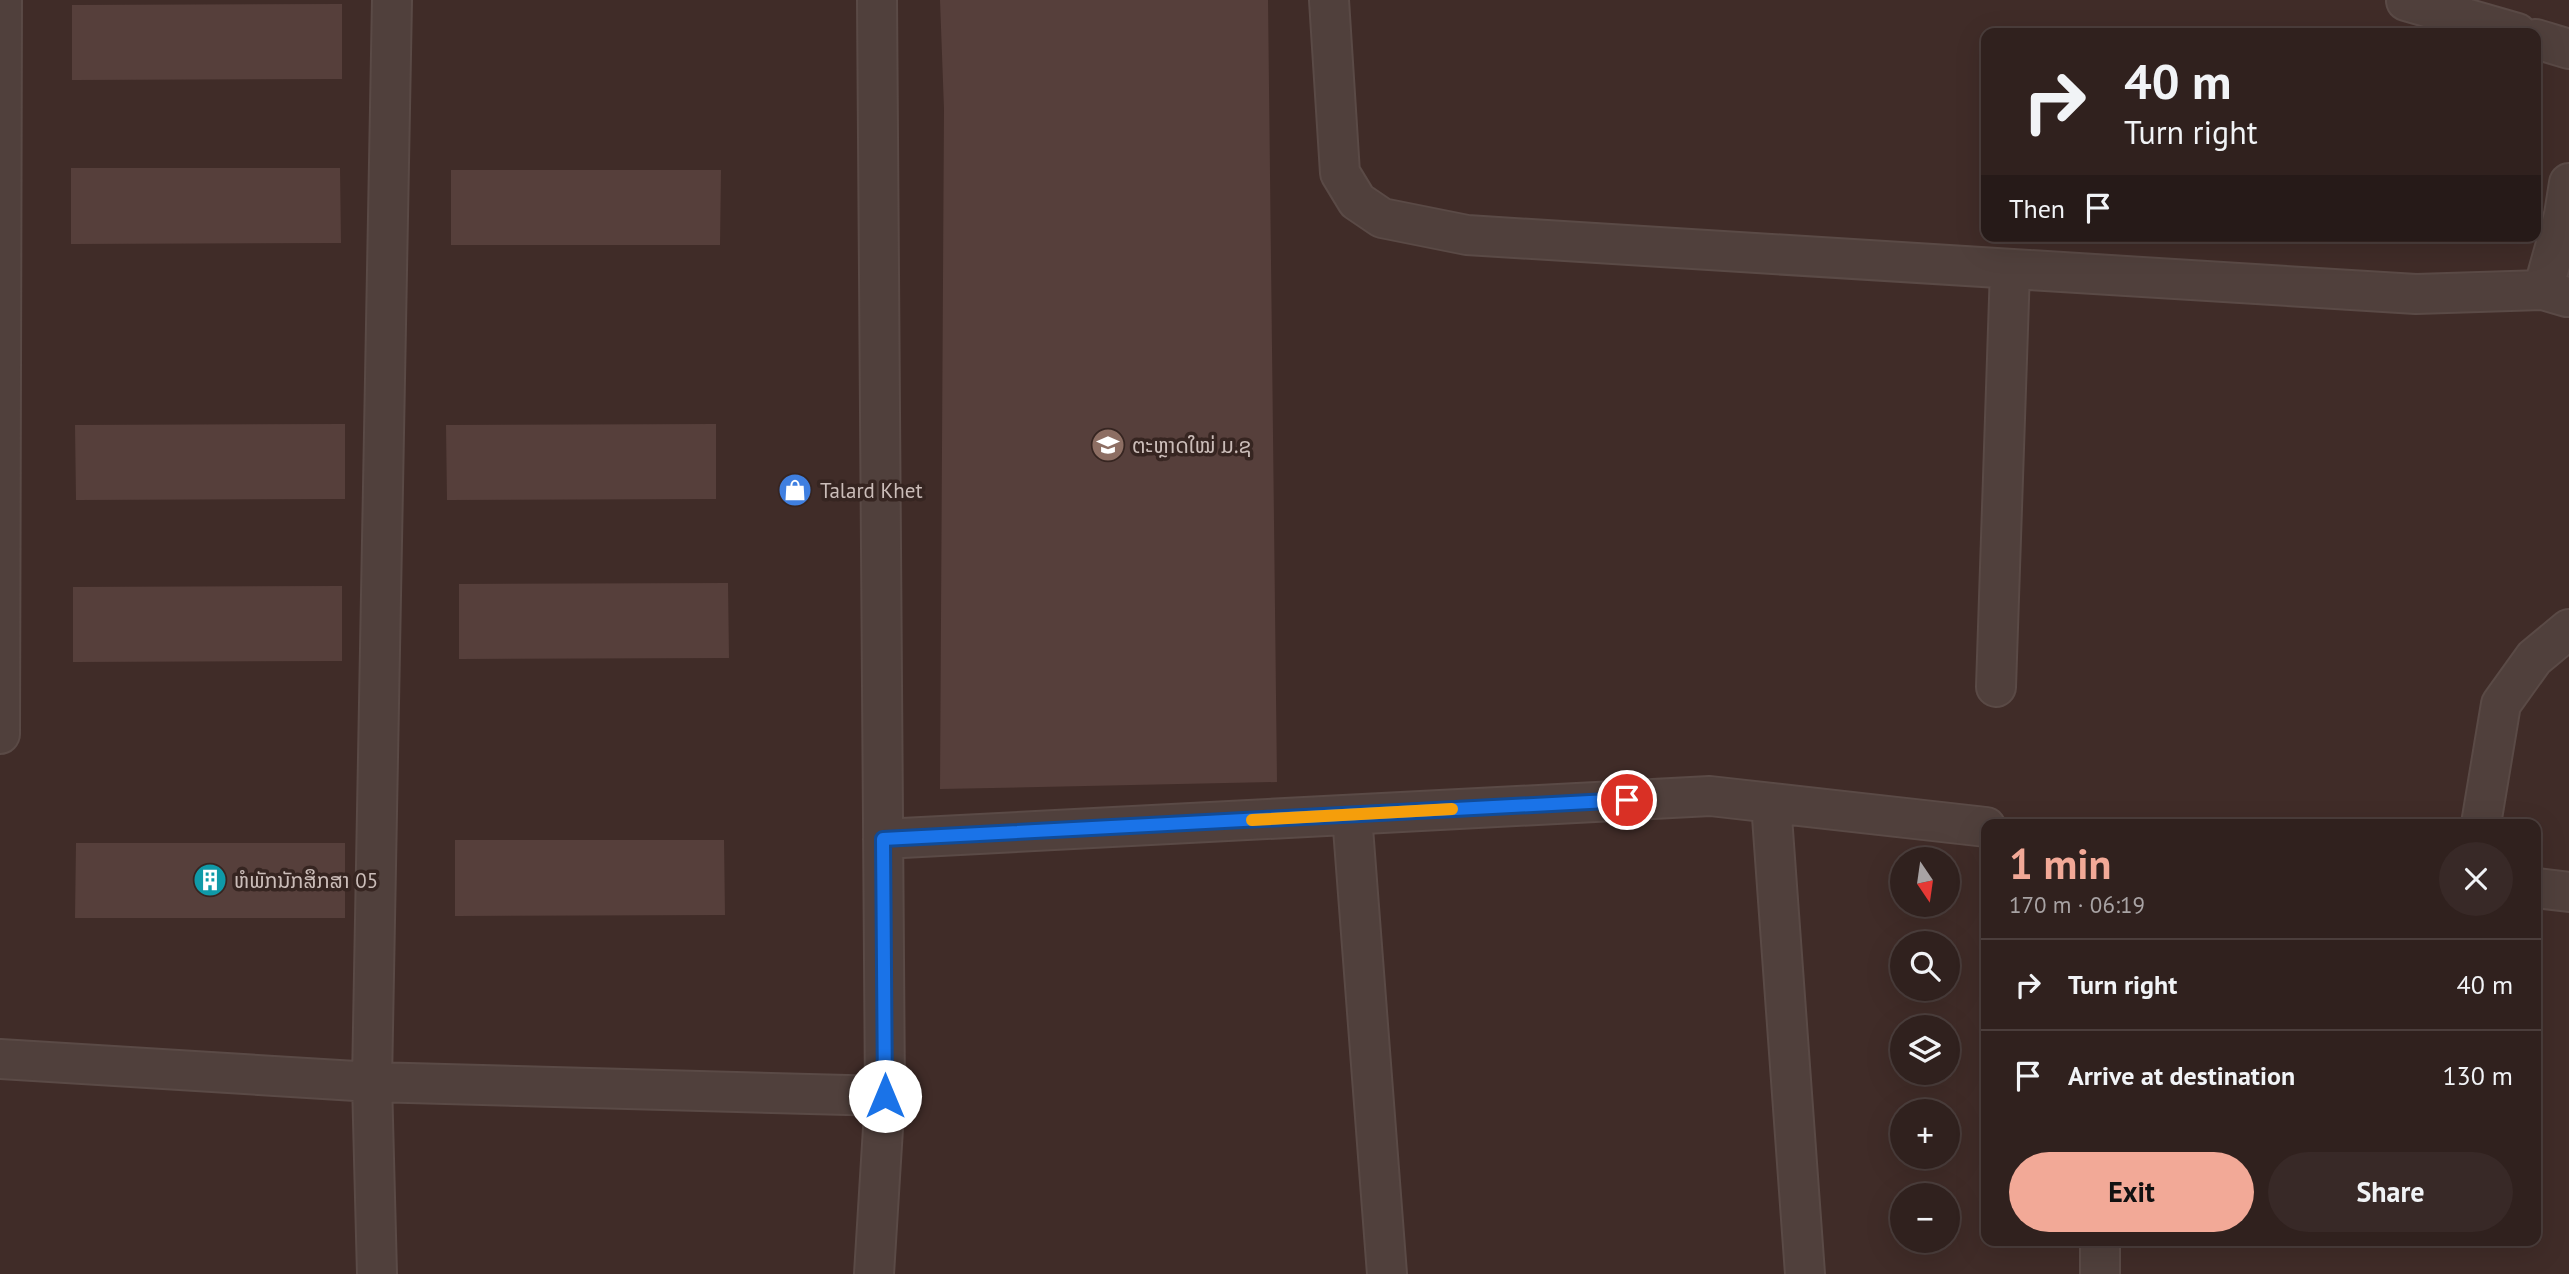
<!DOCTYPE html>
<meta charset="utf-8">
<style>
:root{--surface:#30211e;--page:#382927;--text:#f1f3f6;--muted:#a8a3a4;--line:#4b3e3c;--accent:#f2a997}
body{margin:0;font-family:"PT Sans","Noto Sans Lao",sans-serif;background:var(--page);color:var(--text);height:100vh;display:flex;flex-direction:column;font-size:26px;white-space:nowrap}
*{box-sizing:border-box;margin:0}
p{font-size:23px;color:var(--muted)}
.icon{flex:none;width:38px;height:38px;fill:none;stroke:currentColor;stroke-width:2;stroke-linecap:round;stroke-linejoin:round}
.map{position:relative;flex:1;overflow:hidden}
.panel{position:absolute;left:1981px;top:819px;width:560px;height:427px;display:flex;flex-direction:column;background:var(--surface);border-radius:14px;box-shadow:0 7px 28px #0002,0 0 0 2px var(--line)}
.panel>*{flex:none}
.guide{position:absolute;left:1981px;top:28px;width:560px;height:214px;border-radius:14px;box-shadow:0 7px 28px #0002,0 0 0 2px var(--line);background:#30211e;color:var(--text);overflow:hidden}
.needle{width:46px;rotate:167deg}
.fabs{position:absolute;left:1890px;top:847px;display:grid;gap:14px}
.fabs a{display:grid;place-items:center;width:70px;height:70px;border-radius:50%;background:var(--surface);box-shadow:0 7px 28px #0002,0 0 0 2px var(--line);font-size:35px}
.pin{position:absolute;display:grid;place-items:center;width:60px;height:60px;color:#fff;margin:-30px;border:4px solid #fff;border-radius:50%;box-shadow:0 2px 7px #0007}
.me{position:absolute;width:77px;margin:-38px;rotate:0deg;stroke-linejoin:round;filter:drop-shadow(0 0 5px #0008)}
.turn{display:flex;align-items:center;gap:24px;height:147px;padding:0 28px;font-size:32px}
.turn .icon{width:91px;height:91px;stroke-width:2.5}
.turn b{display:block;font-size:49px;line-height:60px}
.then{display:flex;align-items:center;height:66px;padding:0 28px;background:#0003;gap:14px;font-size:26px}
.round{display:grid;place-items:center;flex:none;width:74px;height:74px;border-radius:37px;background:var(--page)}
.head{display:flex;align-items:center;justify-content:space-between;height:119px;padding:0 28px}
h1{font-size:42px;font-weight:700;line-height:52px;color:var(--accent)}
.action{display:flex;gap:14px;margin-top:auto;padding:14px 28px}
.action a{flex:1;height:80px;border-radius:42px;background:var(--accent);color:#111;font-size:28px;font-weight:700;line-height:80px;text-align:center}
.action a+a{background:var(--page);color:var(--text)}
ul{padding:0;list-style:none}
li{display:flex;align-items:center;gap:21px;height:91px;padding:0 28px;border-top:2px solid var(--line)}
li div{flex:1}
li b{display:block;font-size:26px}
li em{font-style:normal}
.map>svg:first-child{display:block}
.building{fill:#563f3b}
.lines{fill:none;stroke-linecap:round;stroke-linejoin:round}
.minor-casing{stroke:#5a4a46;stroke-width:42}
.minor{stroke:#50403c;stroke-width:38}
.route-casing{stroke:#114b97;stroke-width:18}
.route{stroke:#1a73e8;stroke-width:12}
.slow{stroke:#f59e0b;stroke-width:12}
.labels{text-anchor:middle;dominant-baseline:central;stroke-width:7;stroke-linejoin:round;paint-order:stroke}
.poi-label{font-size:21px;fill:#cbbdb9;stroke:#362521;text-anchor:start}
</style>
<div class="map">
<svg width="2569" height="1274" viewBox="0 0 2569 1274">
<rect width="100%" height="100%" fill="#402c28"/>
<path class="building" d="M940,0H1268L1277,782L940,789L944,109Z
M342,4V79L72,80V5Z
M71,168H340L341,243L71,244Z
M451,170H721L720,245H451Z
M345,424V499L76,500L75,425Z
M716,424V499L447,500L446,425Z
M728,583L729,658L459,659V584Z
M342,586V661L73,662V587Z
M455,840H724L725,915L455,916Z
M76,843H345V918H75Z"/>
<g class="lines">
<defs>
<path id="minor" d="M1329,0L1340,173L1357,201L1382,218L1467,235L2416,294L2543,290
M2406,1L2517,33
M2536,39L2569,49
M2567,297L2543,290L2564,215L2569,183
M1996,687L2010,269
M0,734L2,0
M1771,803L1805,1274
M1352,815L1387,1274
M2481,824L2501,704L2534,658L2569,629
M883,839L1710,796L1986,827
M2536,888L2569,892
M0,1059L372,1082L885,1096
M377,1274L372,1082L392,0
M874,1274L885,1096L877,0
M2100,1274V1241"/>
</defs>
<use href="#minor" class="minor-casing"/>
<use href="#minor" class="minor"/>
</g>
<g class="lines">
<defs>
<path id="route" d="M885,1096L883,839L1627,800"/>
</defs>
<use href="#route" class="route-casing"/>
<use href="#route" class="route"/>
<path class="slow" d="M1252,820L1452,809"/>
</g>
<defs>
<symbol id="school-disc" viewBox="-11 -11 22 22"><circle r="9.5" fill="#8d6e63" stroke="#362521"/><path d="M0-5L7-2L0 1L-7-2ZM-4 1L0 2.5L4 1V4Q0 6-4 4Z" fill="#fff"/></symbol>
<symbol id="shop-disc" viewBox="-11 -11 22 22"><circle r="9.5" fill="#3f7fe0" stroke="#362521"/><path d="M-5-2.5h2.3a2.7 3.5 0 0 1 5.4 0H5L5.5 6h-11ZM-1.5-2.5h3a1.5 2.3 0 0 0-3 0Z" fill="#fff"/></symbol>
<symbol id="building-disc" viewBox="-11 -11 22 22"><circle r="9.5" fill="#0f9aa8" stroke="#362521"/><path d="M-4-6H4V6H1V3H-1V6H-4ZM-2.5-4.3h1.7v1.8h-1.7ZM.8-4.3h1.7v1.8H.8ZM-2.5-1h1.7V.8h-1.7ZM.8-1h1.7V.8H.8Z" fill="#fff"/></symbol>
</defs>
<g fill-rule="evenodd">
<use href="#school-disc" x="1089" y="426" width="38" height="38"/>
<use href="#shop-disc" x="776" y="471" width="38" height="38"/>
<use href="#building-disc" x="191" y="861" width="38" height="38"/>
</g>
<g class="labels">
<g class="poi-label">
<text x="1132" y="445">ຕະຫຼາດໃໝ່ ມ.ຊ</text>
<text x="820" y="490">Talard Khet</text>
<text x="234" y="880">ຫໍພັກນັກສຶກສາ 05</text>
</g>
</g>
</svg>
<div class="fabs">
<a><svg class="needle" viewBox="-14 -14 28 28"><path d="M0-13l5 13h-10z" fill="#e53935"/><path d="M0 13l5-13h-10z" fill="#a8a3a4"/></svg></a>
<a><svg class="icon" aria-label="search" viewBox="0 0 24 24"><circle cx="10" cy="10" r="6"/><path d="M15 15l6 6"/></svg></a>
<a><svg class="icon" aria-label="layers" viewBox="0 0 24 24"><path d="M12 4l9 5-9 5-9-5zM3 14l9 5 9-5"/></svg></a>
<a>+</a>
<a>−</a>
</div>
<div class="pin" style="left:1627px;top:800px;background:#d93025"><svg class="icon" aria-label="arrive" viewBox="0 0 24 24"><path d="M6 21V4h12l-3 4 3 4H6"/></svg></div>
<svg class="me" style="left:885px;top:1096px" viewBox="-20 -20 40 40"><circle r="19" fill="#fff"/><path d="M0-13L10 11 0 6-10 11z" fill="#1a73e8"/></svg>
<div class="guide">
<div class="turn"><svg class="icon" aria-label="right" viewBox="0 0 24 24"><path d="M7 20v-9h11M14 6l5 5-5 5"/></svg><div><b>40 m</b>Turn right</div></div>
<div class="then">Then<svg class="icon" aria-label="arrive" viewBox="0 0 24 24"><path d="M6 21V4h12l-3 4 3 4H6"/></svg></div>
</div>
<section class="panel">
<div class="head"><div><h1>1 min</h1><p>170 m · 06:19</p></div><a class="round"><svg class="icon" aria-label="close" viewBox="0 0 24 24"><path d="M6 6l12 12M18 6L6 18"/></svg></a></div>
<ul>
<li><svg class="icon" aria-label="right" viewBox="0 0 24 24"><path d="M7 20v-9h11M14 6l5 5-5 5"/></svg><div><b>Turn right</b></div><em>40 m</em></li>
<li><svg class="icon" aria-label="arrive" viewBox="0 0 24 24"><path d="M6 21V4h12l-3 4 3 4H6"/></svg><div><b>Arrive at destination</b></div><em>130 m</em></li>
</ul>
<div class="action"><a>Exit</a><a>Share</a></div>
</section>
</div>
